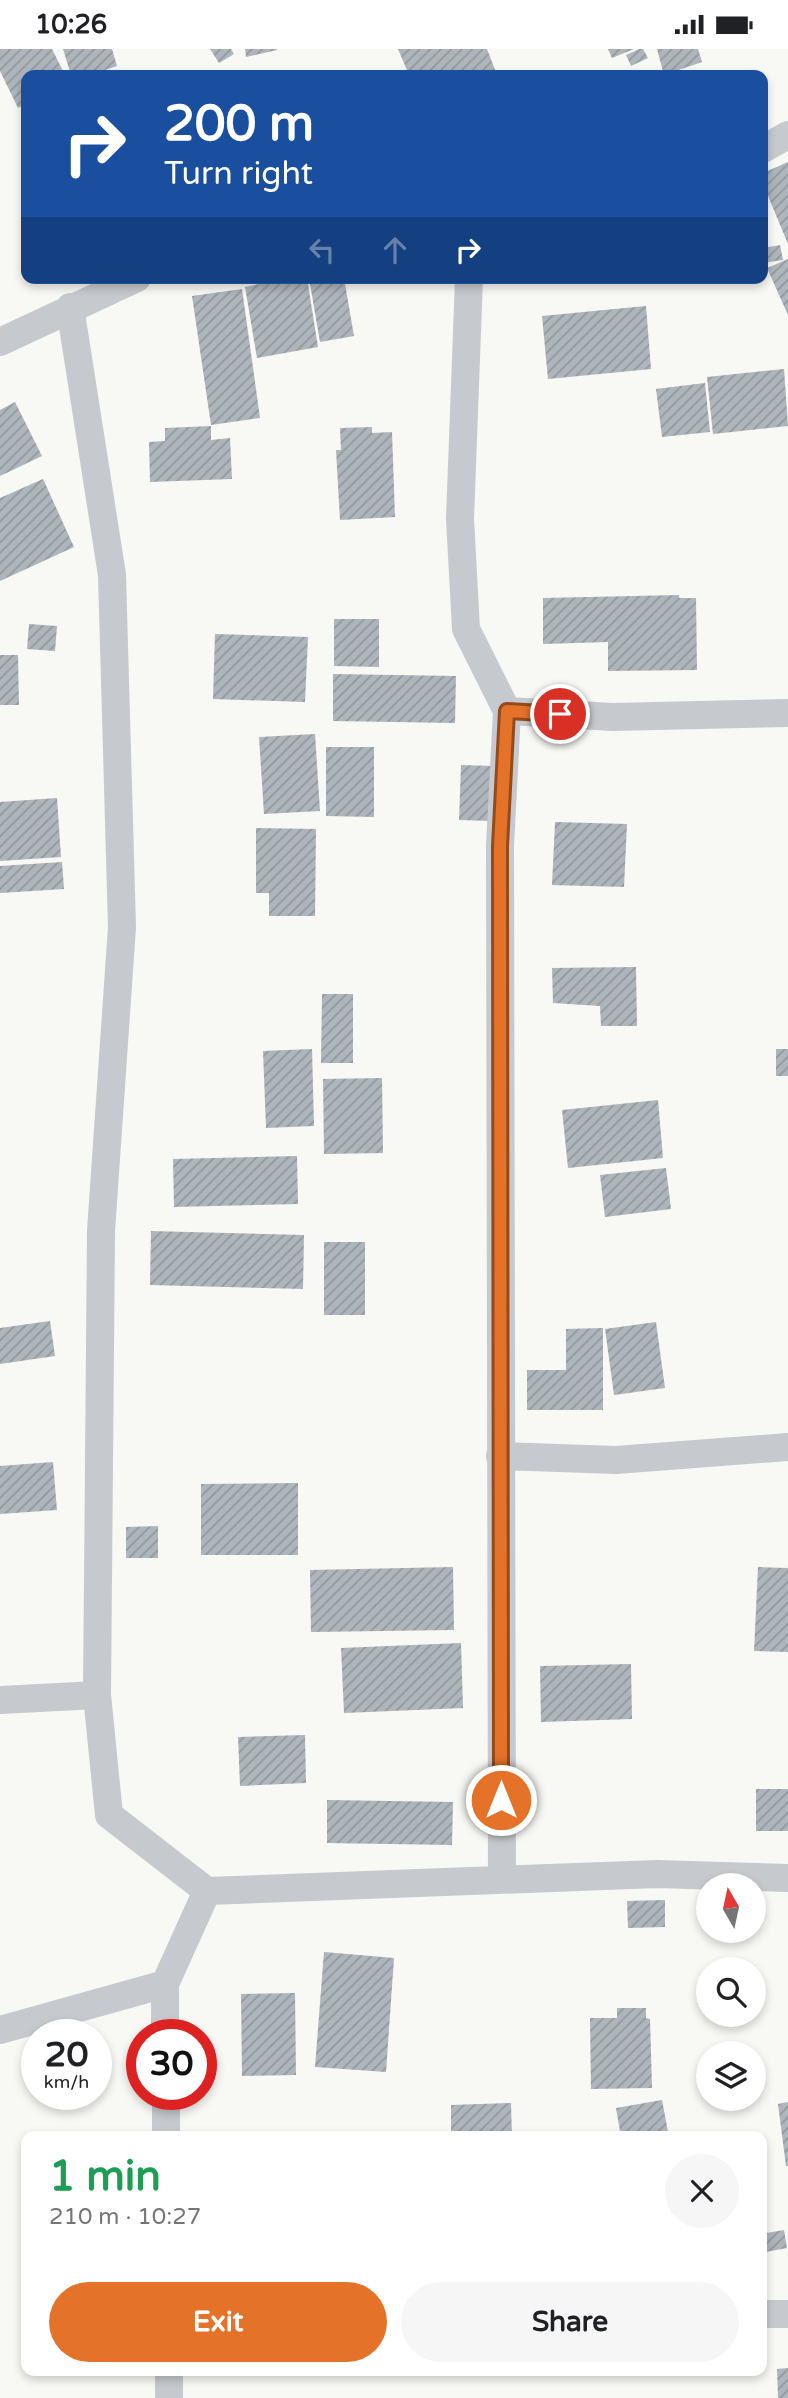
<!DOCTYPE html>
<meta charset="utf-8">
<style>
:root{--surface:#fff;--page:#f6f6f6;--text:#202124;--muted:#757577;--accent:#e47229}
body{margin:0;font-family:"Varela Round",sans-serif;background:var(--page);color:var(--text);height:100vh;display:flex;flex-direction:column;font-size:26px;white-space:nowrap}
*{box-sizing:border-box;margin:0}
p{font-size:23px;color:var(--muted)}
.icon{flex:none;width:38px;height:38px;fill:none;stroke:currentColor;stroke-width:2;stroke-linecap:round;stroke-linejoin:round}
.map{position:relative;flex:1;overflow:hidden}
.details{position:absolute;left:21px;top:2082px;width:746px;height:245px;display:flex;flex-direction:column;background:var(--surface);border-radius:14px;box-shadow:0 4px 10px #0003}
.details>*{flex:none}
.guide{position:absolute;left:21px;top:21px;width:747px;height:214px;border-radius:14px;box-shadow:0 4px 10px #0003;background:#1a4fa0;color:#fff;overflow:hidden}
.needle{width:46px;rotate:351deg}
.fabs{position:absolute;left:696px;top:1824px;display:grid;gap:14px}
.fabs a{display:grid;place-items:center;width:70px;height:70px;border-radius:50%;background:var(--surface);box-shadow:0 4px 10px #0003;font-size:35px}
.speed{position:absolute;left:21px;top:1970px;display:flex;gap:14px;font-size:35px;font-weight:700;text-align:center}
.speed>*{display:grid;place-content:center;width:91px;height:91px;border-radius:50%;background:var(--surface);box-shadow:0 4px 10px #0003;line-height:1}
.speed small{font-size:18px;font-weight:400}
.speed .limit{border:10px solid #d22;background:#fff;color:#111}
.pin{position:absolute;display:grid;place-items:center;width:60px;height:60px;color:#fff;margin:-30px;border:4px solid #fff;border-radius:50%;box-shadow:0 2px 7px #0007}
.me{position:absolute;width:77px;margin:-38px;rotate:0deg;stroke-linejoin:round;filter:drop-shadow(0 0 5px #0008)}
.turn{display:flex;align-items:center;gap:24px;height:147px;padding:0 28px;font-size:32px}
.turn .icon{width:91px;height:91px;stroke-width:2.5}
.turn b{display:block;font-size:49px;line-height:60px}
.lanes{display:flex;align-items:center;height:66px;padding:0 28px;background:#0003;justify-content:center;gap:35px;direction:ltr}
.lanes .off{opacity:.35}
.round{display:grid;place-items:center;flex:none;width:74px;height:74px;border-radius:37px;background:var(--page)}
.summary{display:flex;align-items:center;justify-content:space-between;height:119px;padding:0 28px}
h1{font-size:42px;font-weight:800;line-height:52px;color:#1e9e55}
.primary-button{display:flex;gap:14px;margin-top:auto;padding:14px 28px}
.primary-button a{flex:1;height:80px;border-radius:42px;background:var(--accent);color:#fff;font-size:28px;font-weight:800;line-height:80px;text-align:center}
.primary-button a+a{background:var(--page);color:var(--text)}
.status{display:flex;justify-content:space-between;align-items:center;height:49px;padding:0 35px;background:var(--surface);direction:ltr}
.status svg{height:19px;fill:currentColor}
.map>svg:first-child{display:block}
.building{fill:url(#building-hatch)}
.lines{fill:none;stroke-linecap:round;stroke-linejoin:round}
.street{stroke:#c6c9cd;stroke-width:28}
.route-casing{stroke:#944a1b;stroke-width:18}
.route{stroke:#e47229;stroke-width:12}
</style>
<div class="status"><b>10:26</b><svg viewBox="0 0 49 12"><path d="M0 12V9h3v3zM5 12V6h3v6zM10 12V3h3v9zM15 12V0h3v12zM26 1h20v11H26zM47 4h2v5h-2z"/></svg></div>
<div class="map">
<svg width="788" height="2349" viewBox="0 0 788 2349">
<defs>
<pattern id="building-hatch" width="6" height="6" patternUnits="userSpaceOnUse" patternTransform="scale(1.75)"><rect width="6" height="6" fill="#aeb5bb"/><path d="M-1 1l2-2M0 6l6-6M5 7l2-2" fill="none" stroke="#91989e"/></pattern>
</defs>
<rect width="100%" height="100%" fill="#f8f8f5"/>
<path class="building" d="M0,0H52L65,26H26V55L18,59L0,22Z
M63,0H112L117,17L90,26H71Z
M210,0H231L234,5L219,14Z
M245,0H277V1L246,8Z
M398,0H487L497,26H409Z
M608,0H634L612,9Z
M639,0H643L648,9L631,17L626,6Z
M657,0H698L702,13L664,26Z
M788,113V195L763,135V124Z
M780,196L783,211L763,214V199Z
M788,210V266L767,219Z
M264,229H307L318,298L257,309L245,238L264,234Z
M309,229H344L354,287L320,293Z
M242,240L260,369L211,376L192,247Z
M646,257L651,320L548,330L542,267Z
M784,320L788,377L713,385L707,328Z
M705,334L710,383L662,388L656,340Z
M15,353L42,407L0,427V361Z
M211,377V391L230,389L232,430L150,433L149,393L165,392V379Z
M372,378V384L392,383L395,468L340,471L336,401H341L340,379Z
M43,430L74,498L0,532V449Z
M679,546V549H696L697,621L608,622V593L543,595V549Z
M334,570H379V618L334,617Z
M29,575L57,577L55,602L27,600Z
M215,585L308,588L305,653L213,650Z
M0,606H18L19,656H0Z
M333,625L456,627L455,674L333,672Z
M315,685L320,762L264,765L259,688Z
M326,698H374V768L326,767Z
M461,716L494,717L492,772L459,771Z
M57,749L61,808L0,812V753Z
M555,773L627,775L624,838L552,836Z
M256,779L316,780L315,867H269V844H256Z
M62,813L64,840L0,844V817Z
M636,918L637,977H601L600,957L553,954L552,919Z
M322,945H353V1014H321Z
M312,1000L314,1077L266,1079L263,1002Z
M776,1000H788V1027H776Z
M382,1029L383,1104L324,1105L323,1030Z
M658,1051L663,1109L568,1119L562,1061Z
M297,1107L298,1155L174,1158L173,1110Z
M666,1119L671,1160L605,1168L600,1126Z
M151,1182L304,1186L303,1240L150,1236Z
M324,1193H365V1266H324Z
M50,1272L55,1307L0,1315V1279Z
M656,1273L665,1339L614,1346L605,1280Z
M603,1279V1361H527V1321H566V1280Z
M53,1413L57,1461L0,1465V1417Z
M298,1434V1506H201V1435Z
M158,1477V1509H126V1478Z
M453,1518L454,1581L311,1583L310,1521Z
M758,1518L788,1519V1603L754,1602Z
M461,1594L463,1659L344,1664L341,1599Z
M631,1615L632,1670L541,1673L540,1617Z
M305,1686L306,1734L240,1737L238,1688Z
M756,1740H788V1782H756Z
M327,1751L453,1753L452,1796L327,1794Z
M665,1851V1878L628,1879L627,1852Z
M324,1903L394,1909L386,2023L315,2018Z
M295,1944L296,2026L242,2027L241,1945Z
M617,1959H646V1969L650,1970L652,2039L591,2040L590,1969H617Z
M662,2051L669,2088H621L616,2059Z
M788,2053V2117H786L778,2055Z
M511,2054L512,2088H451V2056Z
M784,2181L787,2199L761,2204V2185Z
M788,2319V2349H778L777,2320Z"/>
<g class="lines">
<path class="street" d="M763,100L788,86
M469,229L460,470L466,580L507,662L500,797L502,1831
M70,258L112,526L122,878L101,1182L97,1646L109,1766L207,1842L657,1825L788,1829
M0,293L137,229
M507,662L613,668L788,664
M500,1407L616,1411L788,1398
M0,1651L97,1646
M0,1981L165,1935
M165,1986V1935L207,1842
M166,2046V2088
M768,2265H788
M169,2322V2349"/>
</g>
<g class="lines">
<defs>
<path id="route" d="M501,1751L500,797L507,662L560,665"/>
</defs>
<use href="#route" class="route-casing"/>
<use href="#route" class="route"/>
</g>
</svg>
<div class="fabs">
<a><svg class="needle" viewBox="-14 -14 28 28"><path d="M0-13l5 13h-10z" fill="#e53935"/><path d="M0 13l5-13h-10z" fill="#757577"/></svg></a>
<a><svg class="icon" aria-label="search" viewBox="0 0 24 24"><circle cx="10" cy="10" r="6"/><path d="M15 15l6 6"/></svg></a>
<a><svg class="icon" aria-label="layers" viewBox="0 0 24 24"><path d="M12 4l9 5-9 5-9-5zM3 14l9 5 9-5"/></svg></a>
</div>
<div class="speed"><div>20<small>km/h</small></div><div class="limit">30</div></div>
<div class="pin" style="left:560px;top:665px;background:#d93025"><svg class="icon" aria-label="arrive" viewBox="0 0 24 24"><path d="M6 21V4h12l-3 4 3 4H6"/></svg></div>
<svg class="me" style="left:501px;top:1751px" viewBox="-20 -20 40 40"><circle r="17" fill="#e47229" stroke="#fff" stroke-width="3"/><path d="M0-11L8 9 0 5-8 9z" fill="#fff"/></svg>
<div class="guide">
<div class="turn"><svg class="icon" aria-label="right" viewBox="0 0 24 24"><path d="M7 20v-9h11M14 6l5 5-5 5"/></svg><div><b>200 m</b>Turn right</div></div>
<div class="lanes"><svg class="icon off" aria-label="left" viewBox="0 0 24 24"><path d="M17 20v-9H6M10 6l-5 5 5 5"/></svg><svg class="icon off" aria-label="ahead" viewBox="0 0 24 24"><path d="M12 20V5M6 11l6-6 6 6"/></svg><svg class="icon" aria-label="right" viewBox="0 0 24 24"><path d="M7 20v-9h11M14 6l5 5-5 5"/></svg></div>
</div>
<section class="details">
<div class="summary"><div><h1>1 min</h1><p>210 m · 10:27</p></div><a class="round"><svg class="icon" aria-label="close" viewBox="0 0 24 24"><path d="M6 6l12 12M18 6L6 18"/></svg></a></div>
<div class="primary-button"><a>Exit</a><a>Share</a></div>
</section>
</div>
